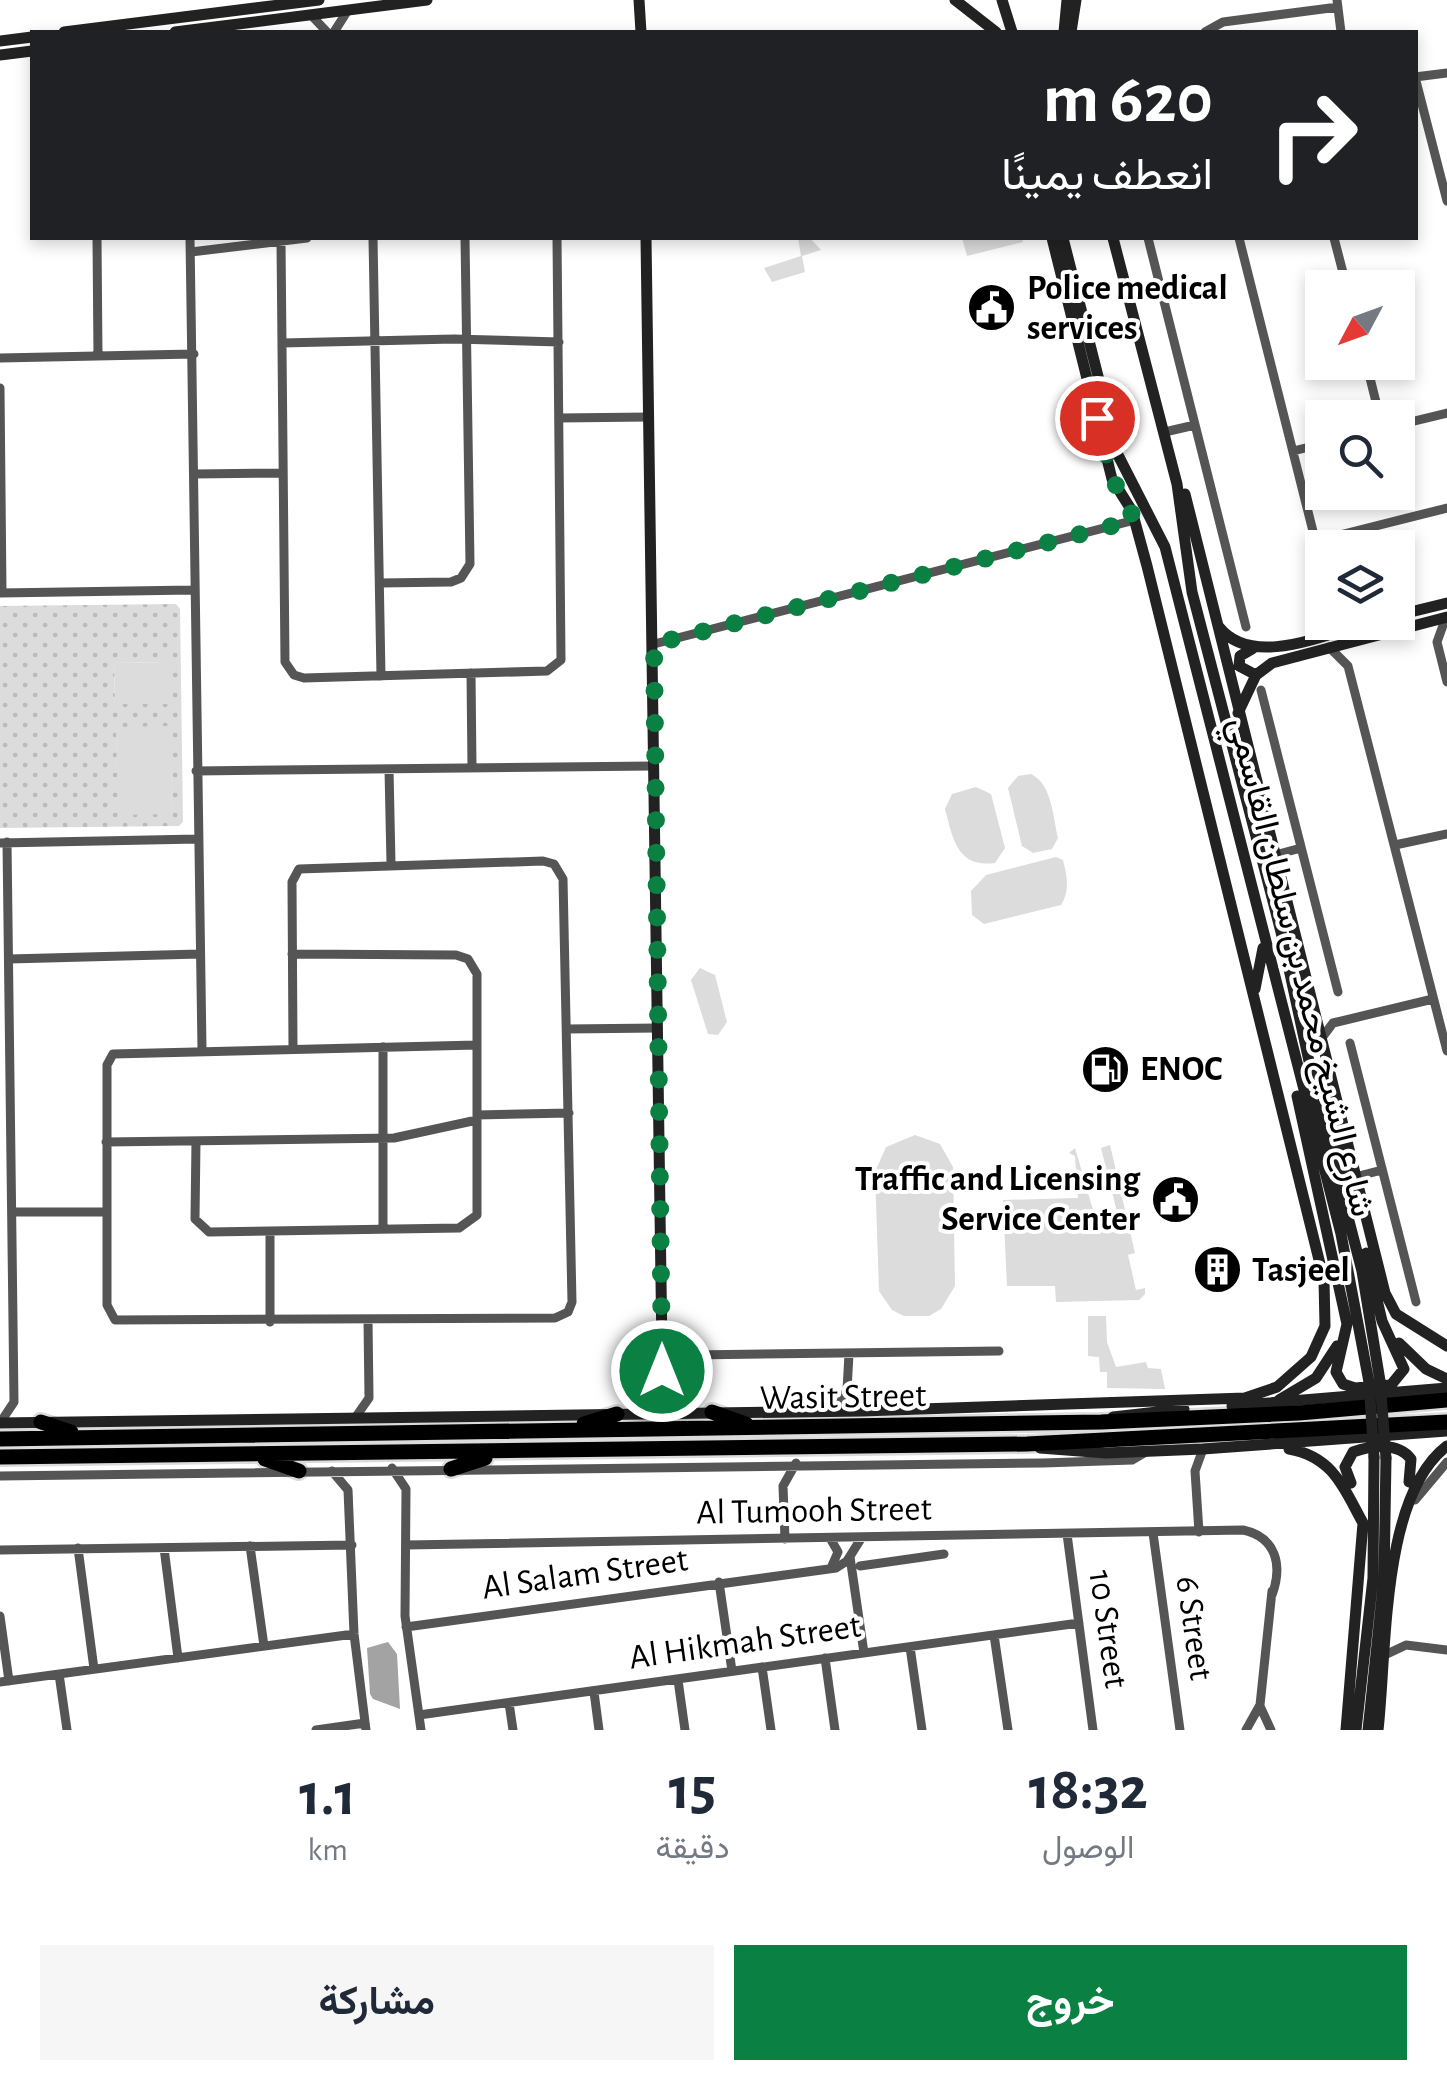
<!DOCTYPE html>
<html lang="ar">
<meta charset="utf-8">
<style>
:root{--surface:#fff;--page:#f6f6f7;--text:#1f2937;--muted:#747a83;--accent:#0b8043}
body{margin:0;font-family:"Alegreya Sans",Vazirmatn,sans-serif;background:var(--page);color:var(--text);direction:rtl;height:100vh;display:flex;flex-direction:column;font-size:38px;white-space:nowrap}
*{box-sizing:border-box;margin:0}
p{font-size:32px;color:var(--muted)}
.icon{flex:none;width:55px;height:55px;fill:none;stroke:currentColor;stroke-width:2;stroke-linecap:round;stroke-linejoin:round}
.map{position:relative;height:1730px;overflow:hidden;direction:ltr}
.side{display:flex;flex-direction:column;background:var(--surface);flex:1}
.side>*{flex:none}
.hud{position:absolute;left:30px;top:30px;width:1388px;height:210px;border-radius:0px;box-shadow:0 5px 15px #0003;direction:rtl;background:#202124;color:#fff;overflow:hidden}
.needle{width:65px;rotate:229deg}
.buttons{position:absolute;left:1305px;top:270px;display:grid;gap:20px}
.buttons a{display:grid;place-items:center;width:110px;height:110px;border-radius:0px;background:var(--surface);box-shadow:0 5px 15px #0003;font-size:50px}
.pin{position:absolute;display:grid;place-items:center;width:85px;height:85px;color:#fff;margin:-42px;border:5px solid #fff;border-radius:50%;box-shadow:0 2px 10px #0007}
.me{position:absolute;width:110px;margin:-55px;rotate:0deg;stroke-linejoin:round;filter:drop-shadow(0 0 8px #0008)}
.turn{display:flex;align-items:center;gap:35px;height:210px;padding:0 40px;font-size:45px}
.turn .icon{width:130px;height:130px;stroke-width:2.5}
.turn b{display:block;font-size:70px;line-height:85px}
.eta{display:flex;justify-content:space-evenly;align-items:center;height:170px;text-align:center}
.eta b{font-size:60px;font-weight:700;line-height:70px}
.cta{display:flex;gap:20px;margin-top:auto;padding:20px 40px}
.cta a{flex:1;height:115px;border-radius:0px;background:var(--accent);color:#fff;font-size:40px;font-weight:700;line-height:115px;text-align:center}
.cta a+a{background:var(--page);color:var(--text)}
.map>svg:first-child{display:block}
.grass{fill:#dcdcdc}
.park{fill:url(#park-dots);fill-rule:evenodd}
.water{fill:#a3a3a3}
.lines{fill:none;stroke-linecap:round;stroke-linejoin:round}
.highway-casing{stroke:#dbdbdb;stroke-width:20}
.street{stroke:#555;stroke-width:9}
.secondary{stroke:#222;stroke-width:11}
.highway{stroke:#000;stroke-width:15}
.secondary-bridge{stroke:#222;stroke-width:11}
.route{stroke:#0b8043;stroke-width:18;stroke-dasharray:0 32.4}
.labels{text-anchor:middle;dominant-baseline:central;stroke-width:8;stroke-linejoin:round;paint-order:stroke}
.poi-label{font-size:35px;font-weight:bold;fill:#000;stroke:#fff;text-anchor:start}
.street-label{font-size:35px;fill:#000;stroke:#fff}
</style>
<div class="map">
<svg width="1447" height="1730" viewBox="0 0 1447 1730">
<defs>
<pattern id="park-dots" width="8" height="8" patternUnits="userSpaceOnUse" patternTransform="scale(2.5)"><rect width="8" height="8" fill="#dcdcdc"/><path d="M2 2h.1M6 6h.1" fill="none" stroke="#bbb" stroke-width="1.8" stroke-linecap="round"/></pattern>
</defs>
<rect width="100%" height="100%" fill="#fff"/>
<path class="grass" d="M798,238H810L821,250L802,256L805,272L772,282L764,268L801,256Z
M962,238H1022L1023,242L967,256Z
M168,662L169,704L115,705L114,663Z
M116,726H171L172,815H117Z
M1031,774C1052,784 1053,817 1058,838L1052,849L1033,853L1022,846L1008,788L1018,776Z
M976,787L991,794L1005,848L995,863C957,868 953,839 945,809L952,794Z
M1056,857L1063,860C1067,875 1070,891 1061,905L984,924L972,915L971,891L986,875Z
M700,968L715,975L727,1022L718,1035L708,1034L691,980Z
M915,1135L940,1144L953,1167L955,1286L941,1309L929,1316H904L892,1310L879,1291L875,1172L886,1147Z
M1110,1145L1135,1253L1128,1255L1136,1290L1145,1288V1294L1139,1300L1056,1302L1055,1286H1007L1003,1200L1078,1198L1075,1156L1069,1153L1075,1148L1095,1217L1117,1212L1101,1148Z
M1088,1316H1106L1107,1342L1116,1367L1146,1362L1148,1368L1161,1369L1165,1389L1107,1388V1372H1100L1099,1357L1088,1356Z"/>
<path class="park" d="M176,604L180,609L183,822L179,826L0,828V606ZM168,662V704H115L114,663ZM170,726L172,814L118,815L116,727Z"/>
<path class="water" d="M388,1642L397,1654L400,1709L373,1699L370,1694L367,1648Z"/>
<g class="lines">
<defs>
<path id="highway" d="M712,1412L746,1424
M41,1422L71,1432
M584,1424L617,1414
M0,1439L1101,1422L1299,1413L1447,1400
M0,1457L1027,1444L1447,1422
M265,1459L299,1471
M451,1469L485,1458"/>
</defs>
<use href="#highway" class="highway-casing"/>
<path class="street" d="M1337,0L1341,32
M311,15L327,32
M334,32L348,10
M1205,32L1223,22L1338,7
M1415,77L1447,201
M1415,77L1447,73
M97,238L98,356
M190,238L202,1050
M373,238L381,676
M1148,238L1246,627
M1239,238L1322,567
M1334,238L1347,288
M281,241L285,662L294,675L304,678L547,671L561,660L557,238
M191,252L307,238
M282,343L454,339L559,342
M0,358L194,354
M1366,362L1380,418
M0,388L2,593
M559,418L649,417
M1398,425L1447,413
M1169,431L1195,425
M1293,451L1322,444
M194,474L283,473
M1316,541L1447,508
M380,583L451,582L461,578L470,564L465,238
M0,593L193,590
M1446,617L1437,642L1447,682
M654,644L1135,520
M1329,647L1348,666L1447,1051
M471,673L472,768
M1261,690L1338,992
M389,769L391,864
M196,771L653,766
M0,843L198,839
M1395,845L1447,834
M1275,855L1301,848
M9,959L200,954
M567,1029L658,1028
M1321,1039L1333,1023L1433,999
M1350,1043L1416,1302
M293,1048L292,882L299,869L543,861L554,864L563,879L572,1302L568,1312L555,1318L115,1320L107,1305V1065L113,1054L477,1045
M477,1115L569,1113
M196,1141L195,1219L209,1232L459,1228L477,1215V974L468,959L456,955L292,954
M106,1142L394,1138L477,1120
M1355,1177L1382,1170
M13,1212H106
M383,1229V1047
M270,1231V1322
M662,1350L691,1355L999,1351
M835,1412L847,1390L849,1354
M355,1418L369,1398L368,1320
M0,1423L14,1402L7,842
M392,1468L406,1489L405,1616L421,1730
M332,1471L348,1490L354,1634L366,1730
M0,1476L1043,1463L1132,1460L1144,1453
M1415,1500L1447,1462
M1199,1532L1195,1471L1203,1449
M1153,1533L1180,1730
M1067,1534L1093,1730
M830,1538L838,1552L831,1568
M785,1539L783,1486L796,1463
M406,1545L1243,1530C1276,1537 1283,1565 1272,1595
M250,1546L264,1646
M78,1548L94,1669
M164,1548L178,1658
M0,1550L352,1545
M850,1557L864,1653
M860,1566L944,1554
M719,1582L732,1671
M0,1616L9,1681
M406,1627L836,1568L847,1561L862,1537
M994,1635L1008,1730
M910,1647L922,1730
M1387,1654L1406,1645L1447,1650
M825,1658L835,1730
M762,1667L771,1730
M59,1674L67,1730
M678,1680L685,1730
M0,1682L354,1634
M594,1692L599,1730
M509,1703L513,1730
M1260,1706L1271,1730
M419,1715L1079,1623
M316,1730L365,1723
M1246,1730L1260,1705L1272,1591"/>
<path class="secondary" d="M639,0L641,32
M955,0L996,32
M1002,0L1012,32
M64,32L319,0
M175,32L427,0
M1064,32L1067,0
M1071,32L1076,0
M0,41L32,37
M0,55L32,51
M646,238L662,1350V1392L652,1413
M1063,238L1118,455L1165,547L1341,1234L1369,1382
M1113,238L1177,484L1192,592L1281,932L1317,1098L1362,1271L1380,1381
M1185,494L1385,1293L1396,1314L1447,1346
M1398,615L1447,603
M1219,627C1252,669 1326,634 1369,622
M1252,649L1240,656L1239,666L1256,675
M1238,713L1256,675L1272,663L1447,617
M1255,989L1263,948
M1323,1093L1354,1206
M1297,1096L1347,1324L1336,1372L1343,1384L1355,1388L1391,1385L1404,1369L1382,1321L1366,1253
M1399,1343L1426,1369L1447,1379
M1279,1400L1316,1378L1337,1346
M1232,1406L1447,1388
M1113,1417L1184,1409
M0,1423L862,1411L1245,1398L1277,1387L1311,1357L1325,1326L1324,1280L1147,566L1132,511L1112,479L1052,238
M1040,1448L1106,1453L1203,1449L1447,1431
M1289,1449C1334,1457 1344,1489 1363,1523L1346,1730
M1351,1483L1345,1467L1353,1452C1372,1445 1398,1442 1411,1459L1409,1482
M1356,1730L1373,1578L1374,1457
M1368,1730L1384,1578L1386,1458
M1378,1730C1387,1651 1381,1496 1447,1446"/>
<use href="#highway" class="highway"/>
<path class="secondary-bridge" d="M1380,1381L1386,1458
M1369,1382L1374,1457"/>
</g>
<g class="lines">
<path class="route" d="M662,1371L654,644L1135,520L1112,478L1097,418"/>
</g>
<defs>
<symbol id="civic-disc" viewBox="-11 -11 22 22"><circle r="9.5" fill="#000" stroke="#fff"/><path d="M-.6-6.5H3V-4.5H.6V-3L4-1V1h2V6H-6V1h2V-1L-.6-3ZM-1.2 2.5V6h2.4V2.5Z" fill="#fff"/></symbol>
<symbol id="fuel-disc" viewBox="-11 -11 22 22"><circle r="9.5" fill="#000" stroke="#fff"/><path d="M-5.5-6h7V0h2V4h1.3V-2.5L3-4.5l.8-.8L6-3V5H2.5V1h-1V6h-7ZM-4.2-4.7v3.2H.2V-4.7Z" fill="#fff"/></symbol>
<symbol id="building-disc" viewBox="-11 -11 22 22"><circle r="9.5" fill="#000" stroke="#fff"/><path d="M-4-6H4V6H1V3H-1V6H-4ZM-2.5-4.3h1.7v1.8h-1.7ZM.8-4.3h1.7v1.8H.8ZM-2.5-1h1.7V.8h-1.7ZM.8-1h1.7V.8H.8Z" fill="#fff"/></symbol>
</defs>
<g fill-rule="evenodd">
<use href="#civic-disc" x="964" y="280" width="55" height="55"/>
<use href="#fuel-disc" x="1078" y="1042" width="55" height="55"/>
<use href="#civic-disc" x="1148" y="1172" width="55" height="55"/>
<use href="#building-disc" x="1190" y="1242" width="55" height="55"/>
</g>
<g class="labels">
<g class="poi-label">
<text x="1027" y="288">Police medical<tspan x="1027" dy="40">services</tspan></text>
<text x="1140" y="1069">ENOC</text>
<text x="1140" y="1179" text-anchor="end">Traffic and Licensing<tspan x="1140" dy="40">Service Center</tspan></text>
<text x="1252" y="1270">Tasjeel</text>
</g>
<g class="street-label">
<text transform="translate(1301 967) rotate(76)">شارع الشيخ محمد بن سلطان القاسمي</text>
<text transform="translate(843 1397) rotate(-1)">Wasit Street</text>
<text transform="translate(814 1511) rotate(-1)">Al Tumooh Street</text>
<text transform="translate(585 1574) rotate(-8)">Al Salam Street</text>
<text transform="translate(1194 1628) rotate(82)">6 Street</text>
<text transform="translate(1108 1629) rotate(82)">10 Street</text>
<text transform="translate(745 1642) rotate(-8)">Al Hikmah Street</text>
</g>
</g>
</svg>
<div class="buttons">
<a><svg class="needle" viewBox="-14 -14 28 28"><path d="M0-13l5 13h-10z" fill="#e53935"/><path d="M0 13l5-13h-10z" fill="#747a83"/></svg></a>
<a><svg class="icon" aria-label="search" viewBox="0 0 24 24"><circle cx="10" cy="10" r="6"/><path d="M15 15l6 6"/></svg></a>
<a><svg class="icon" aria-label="layers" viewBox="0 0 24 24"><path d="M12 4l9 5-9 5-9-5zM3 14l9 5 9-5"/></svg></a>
</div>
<div class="pin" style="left:1097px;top:418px;background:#d93025"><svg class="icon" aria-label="arrive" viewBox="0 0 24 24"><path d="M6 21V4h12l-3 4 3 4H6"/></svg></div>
<svg class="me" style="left:662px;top:1371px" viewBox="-20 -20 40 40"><circle r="17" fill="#0b8043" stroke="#fff" stroke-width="3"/><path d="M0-11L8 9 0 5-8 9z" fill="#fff"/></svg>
<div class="hud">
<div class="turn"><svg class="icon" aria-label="right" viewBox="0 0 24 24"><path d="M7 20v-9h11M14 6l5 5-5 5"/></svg><div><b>620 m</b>انعطف يمينًا</div></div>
</div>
</div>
<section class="side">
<div class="eta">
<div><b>18:32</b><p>الوصول</p></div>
<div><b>15</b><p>دقيقة</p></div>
<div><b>1.1</b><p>km</p></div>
</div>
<div class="cta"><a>خروج</a><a>مشاركة</a></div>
</section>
